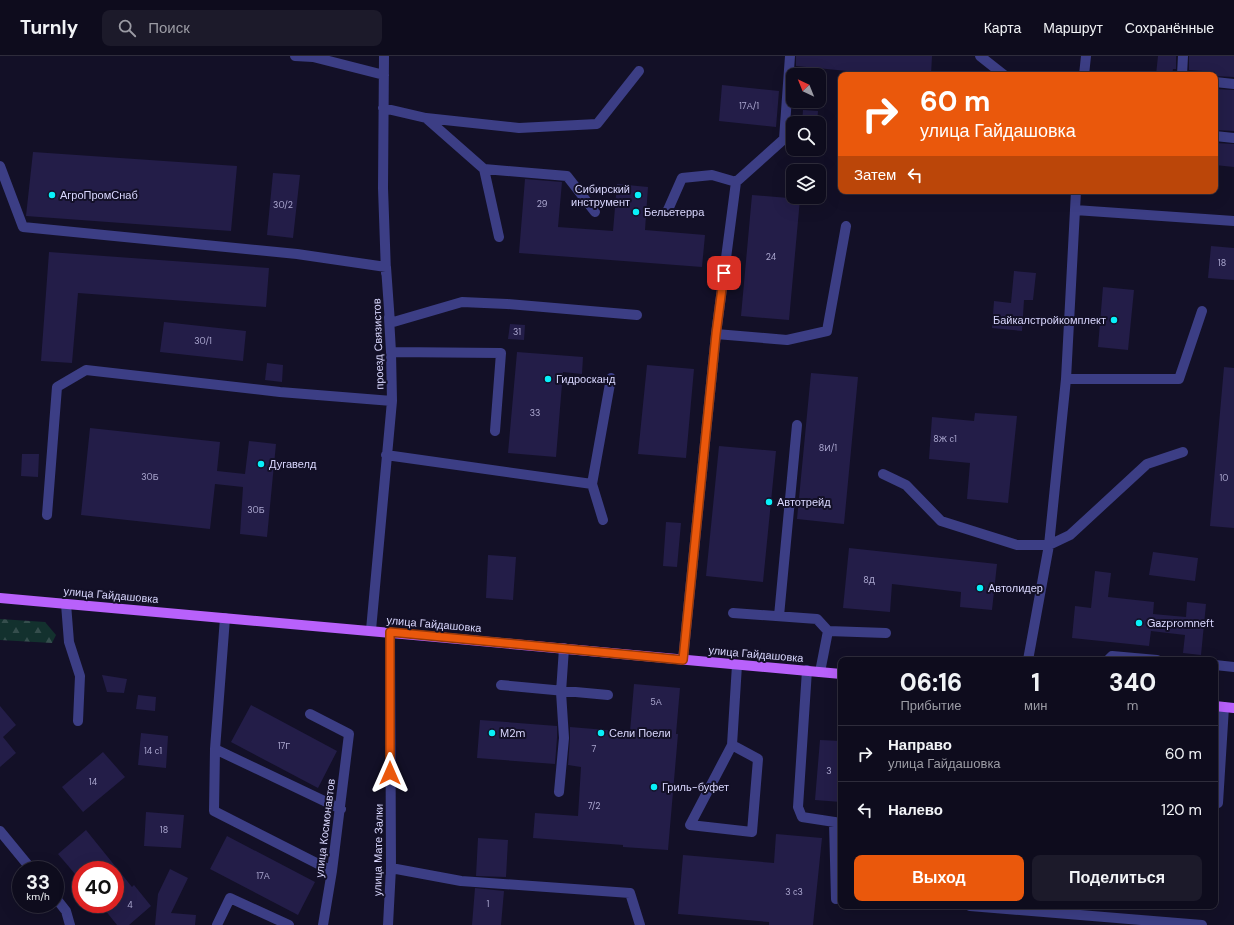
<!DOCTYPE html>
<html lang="ru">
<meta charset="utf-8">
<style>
:root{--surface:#0e0c1d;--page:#1c1a2a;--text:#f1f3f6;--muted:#9b9ba4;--line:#2e2c3b;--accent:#ea580c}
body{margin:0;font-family:"DM Sans",sans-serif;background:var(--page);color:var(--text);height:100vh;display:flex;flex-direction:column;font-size:15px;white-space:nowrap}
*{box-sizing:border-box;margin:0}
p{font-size:13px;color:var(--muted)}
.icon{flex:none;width:22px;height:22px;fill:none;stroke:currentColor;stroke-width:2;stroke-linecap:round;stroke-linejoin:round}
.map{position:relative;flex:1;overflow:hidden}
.sheet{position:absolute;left:838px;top:601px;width:380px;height:252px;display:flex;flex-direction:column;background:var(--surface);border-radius:8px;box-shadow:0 4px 16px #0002,0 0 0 1px var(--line)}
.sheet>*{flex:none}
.guide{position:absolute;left:838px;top:16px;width:380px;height:122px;border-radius:8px;box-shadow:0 4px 16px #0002,0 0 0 1px var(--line);background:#ea580c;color:#fff;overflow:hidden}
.needle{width:26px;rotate:317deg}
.controls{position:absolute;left:786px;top:12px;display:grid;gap:8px}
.controls a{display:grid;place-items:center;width:40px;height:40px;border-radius:8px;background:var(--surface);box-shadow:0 4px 16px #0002,0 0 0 1px var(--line);font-size:20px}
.speed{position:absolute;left:12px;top:805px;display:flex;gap:8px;font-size:20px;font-weight:700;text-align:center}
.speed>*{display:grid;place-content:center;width:52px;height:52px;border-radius:50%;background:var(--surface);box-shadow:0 4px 16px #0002,0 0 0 1px var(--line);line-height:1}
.speed small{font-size:10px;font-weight:400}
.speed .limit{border:6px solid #d22;background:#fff;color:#111}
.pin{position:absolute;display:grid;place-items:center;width:34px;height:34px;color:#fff;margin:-17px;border-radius:8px;box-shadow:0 2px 6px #0006}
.me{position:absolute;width:44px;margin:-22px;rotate:0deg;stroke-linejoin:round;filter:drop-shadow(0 0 3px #0008)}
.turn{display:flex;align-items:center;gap:14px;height:84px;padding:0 16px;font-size:18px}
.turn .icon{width:52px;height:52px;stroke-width:2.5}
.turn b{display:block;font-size:28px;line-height:34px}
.then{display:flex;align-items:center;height:38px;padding:0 16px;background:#0003;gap:8px;font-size:15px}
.eta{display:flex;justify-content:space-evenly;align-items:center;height:68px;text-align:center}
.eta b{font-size:24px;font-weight:800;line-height:28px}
.button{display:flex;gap:8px;margin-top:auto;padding:8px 16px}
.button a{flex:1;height:46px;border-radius:8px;background:var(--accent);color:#fff;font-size:16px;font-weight:800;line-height:46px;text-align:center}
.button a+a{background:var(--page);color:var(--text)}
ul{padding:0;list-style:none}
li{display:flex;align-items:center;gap:12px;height:56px;padding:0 16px;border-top:1px solid var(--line)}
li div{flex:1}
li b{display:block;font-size:15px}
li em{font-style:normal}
header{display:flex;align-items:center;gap:24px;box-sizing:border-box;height:56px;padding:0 20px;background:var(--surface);border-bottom:1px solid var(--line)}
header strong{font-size:19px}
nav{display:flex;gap:22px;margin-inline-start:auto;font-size:14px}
.search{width:280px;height:36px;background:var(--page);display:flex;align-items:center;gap:10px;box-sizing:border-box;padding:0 14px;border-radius:8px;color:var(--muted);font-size:15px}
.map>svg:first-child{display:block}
.forest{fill:url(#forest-firs)}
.building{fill:#231d48}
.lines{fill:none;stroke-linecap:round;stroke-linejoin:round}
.minor{stroke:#3c3e85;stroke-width:10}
.major{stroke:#b861fb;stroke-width:10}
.route-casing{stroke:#983908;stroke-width:10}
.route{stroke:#ea580c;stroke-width:7}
.poi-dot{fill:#08f0f9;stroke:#131027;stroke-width:1.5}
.labels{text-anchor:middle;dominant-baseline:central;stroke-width:4;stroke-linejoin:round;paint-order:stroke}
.number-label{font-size:9px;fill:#aca8d0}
.poi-label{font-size:11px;fill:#d9d7fe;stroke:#131027;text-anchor:start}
.street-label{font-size:11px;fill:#d9d7fe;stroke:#131027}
</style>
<header>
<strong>Turnly</strong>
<div class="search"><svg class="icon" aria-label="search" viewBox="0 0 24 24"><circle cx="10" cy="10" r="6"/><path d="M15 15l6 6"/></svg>Поиск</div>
<nav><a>Карта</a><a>Маршрут</a><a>Сохранённые</a></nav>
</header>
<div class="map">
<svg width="1234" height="869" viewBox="0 0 1234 869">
<defs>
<pattern id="forest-firs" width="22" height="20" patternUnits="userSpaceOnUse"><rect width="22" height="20" fill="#13312e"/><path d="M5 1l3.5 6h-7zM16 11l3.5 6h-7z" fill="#354e4d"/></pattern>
</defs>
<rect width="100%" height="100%" fill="#131027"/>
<path class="forest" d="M0,563L45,566L56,579L52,587L0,584Z"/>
<path class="building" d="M796,0H932L931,19H888L796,10Z
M1158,0H1176V13H1173L1172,19H1156Z
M1189,0H1234V21L1215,20V16L1189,14Z
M722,29L779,35L776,71L719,65Z
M1215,33L1234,34V75L1215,74Z
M803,54L818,55L817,67H802Z
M1215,87L1234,88V111L1215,109Z
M33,96L237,110L231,175L26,160Z
M273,117L300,119L293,182L267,179Z
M525,123L562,126L558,171L613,175L617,128L648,131L645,174L705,179L702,211L519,197Z
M752,139L800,143L789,264L741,260Z
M1211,190L1234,192V224L1208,222Z
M49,196L269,212L266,251L78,237L72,307L41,305Z
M1014,215L1036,217L1033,244H1024L1022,275L992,272L994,245L1011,247Z
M1103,231L1134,234L1128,294L1098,291Z
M164,266L246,275L243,305L160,296Z
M510,268L525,269L524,284L508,283Z
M517,296L583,301L582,318L563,316L556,401L508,397Z
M267,307L283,309L282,326L265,324Z
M647,309L694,313L686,402L638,398Z
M1224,311L1234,312V472L1210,470Z
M811,317L858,321L844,468L797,463Z
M975,357L1017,360L1008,447L967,443L970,407L929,403L932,361L974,365Z
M90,372L220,386L217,415L245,418L249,385L276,388L267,481L240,478L243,431L215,428L210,473L81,459Z
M719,390L776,395L763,526L706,520Z
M22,398H39L38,421L21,420Z
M666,466L681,467L677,511L663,510Z
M849,492L997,508L992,554L960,551L961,536L892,528L890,556L843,552Z
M1153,496L1198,502L1195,525L1149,519Z
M488,499L516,501L513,544L486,542Z
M1095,515L1111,517L1108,541L1154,546L1153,558L1186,561L1187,546L1206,548L1201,599L1183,597L1185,579L1151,575L1149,590L1072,582L1075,550L1091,552Z
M102,619L127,623L124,637L107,636Z
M634,628L680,632L676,678H678L668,794L623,791V789L533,782L535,757L578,760L581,711L568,709L570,682V671L630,676Z
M138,639L156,641L155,655L136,653Z
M251,649L337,695L318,732L231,686Z
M0,650L16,669L3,681L16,697L0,711Z
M480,664L557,670V682L555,708L477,702Z
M141,677L168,680L166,712L138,709Z
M820,684L841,685V746L815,744Z
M103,696L125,721L83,756L62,731Z
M146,756L184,759L181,792L144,790Z
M86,774L132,831L134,829L151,850L129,869H117L105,854L112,848H115V814H81V825L58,798Z
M776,778L822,782L813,869H769V866L678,858L683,799L774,807Z
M227,780L315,826L298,859L210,813Z
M478,782L508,784L506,821L476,820Z
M170,813L188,822L171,857L196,859L195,869H155L158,838Z
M475,832L504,835L501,869H472Z"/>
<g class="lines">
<path class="minor" d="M295,0L313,1L384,19
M384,0L383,132L386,217
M980,0L1004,19
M1084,19L1086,0
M1182,19L1183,0
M1215,26L1234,28
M383,52L426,62L519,72L597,68L639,15
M426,62L484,113L499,181
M1215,80L1234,82
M0,110L23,171L297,198L386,211L390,267L462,246L507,248L637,259
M484,113L567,120L595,156
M1075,154L1234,165
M667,156L682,122L712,119L736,126
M716,278L787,284L827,275L846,170
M391,296L501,297L495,375
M1066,323H1179L1202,255
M386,399L592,428L603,464
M883,418L906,429L941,465L1017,489H1049L1070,479L1147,408L1183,396
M592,428L611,322
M47,459L57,331L86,314L280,336L392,345
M66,548L69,586L80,620L78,665
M733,557L817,563L828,575
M779,560L797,369
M225,562L215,693L214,755L332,815
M371,574L392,345L391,296L389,261
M683,604L716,278L736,126L784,83L790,0
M1028,604L1049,489L1066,323L1076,135
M1108,604L1112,600L1157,604
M1215,609L1234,611
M807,614L798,751L802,761L841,767
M820,616L828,575L886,577
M501,629L608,639
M310,658L349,678L332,815L323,869
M732,689L758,703L752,776L690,769L732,689L737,609
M215,693L341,753
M559,736L564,682L561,636L564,592
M1218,747L1224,651
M834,766L836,843
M0,775L32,814
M391,812L461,825L630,837L640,869
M55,841L66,855L70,869
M970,850L1202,869
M217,869L230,842L289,869
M388,869L391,812L390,576"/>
<path class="major" d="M0,542C280,566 561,593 841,618
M1215,650L1234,652"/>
</g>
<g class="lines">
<defs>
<path id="route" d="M390,717V576L683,604L716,278L724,217"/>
</defs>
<use href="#route" class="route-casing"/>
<use href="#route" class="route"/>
</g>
<g class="poi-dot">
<circle cx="52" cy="139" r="4"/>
<circle cx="638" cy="139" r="4"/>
<circle cx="636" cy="156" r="4"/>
<circle cx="1114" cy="264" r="4"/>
<circle cx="548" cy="323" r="4"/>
<circle cx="261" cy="408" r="4"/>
<circle cx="769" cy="446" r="4"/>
<circle cx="980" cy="532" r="4"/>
<circle cx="1139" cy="567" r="4"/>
<circle cx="492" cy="677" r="4"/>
<circle cx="601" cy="677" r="4"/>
<circle cx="654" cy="731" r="4"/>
</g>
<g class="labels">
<g class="number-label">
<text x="749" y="50">17А/1</text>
<text x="542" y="148">29</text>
<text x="283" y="149">30/2</text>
<text x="771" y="201">24</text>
<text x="1222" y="207">18</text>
<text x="517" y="276">31</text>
<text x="203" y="285">30/1</text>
<text x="535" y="357">33</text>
<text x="945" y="383">8Ж с1</text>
<text x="828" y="392">8И/1</text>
<text x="150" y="421">30Б</text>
<text x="1224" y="422">10</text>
<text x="256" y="454">30Б</text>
<text x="869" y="524">8Д</text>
<text x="656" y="646">5А</text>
<text x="284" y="690">17Г</text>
<text x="594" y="693">7</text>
<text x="153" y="695">14 с1</text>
<text x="829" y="715">3</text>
<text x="93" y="726">14</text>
<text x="594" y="750">7/2</text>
<text x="164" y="774">18</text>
<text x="263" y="820">17А</text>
<text x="794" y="836">3 с3</text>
<text x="488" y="848">1</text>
<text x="130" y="849">4</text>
</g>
<g class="poi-label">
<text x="630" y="133" text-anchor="end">Сибирский<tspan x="630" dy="13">инструмент</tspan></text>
<text x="60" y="139">АгроПромСнаб</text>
<text x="644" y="156">Бельетерра</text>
<text x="1106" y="264" text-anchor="end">Байкалстройкомплект</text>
<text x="556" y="323">Гидросканд</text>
<text x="269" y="408">Дугавелд</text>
<text x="777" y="446">Автотрейд</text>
<text x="988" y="532">Автолидер</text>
<text x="1147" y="567">Gazpromneft</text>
<text x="500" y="677">М2m</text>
<text x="609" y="677">Сели Поели</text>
<text x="662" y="731">Гриль-буфет</text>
</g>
<g class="street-label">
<text transform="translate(378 288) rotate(-92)">проезд Связистов</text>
<text transform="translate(111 539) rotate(5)">улица Гайдашовка</text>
<text transform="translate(434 568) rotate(5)">улица Гайдашовка</text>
<text transform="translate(756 598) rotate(5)">улица Гайдашовка</text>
<text transform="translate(325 772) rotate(-83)">улица Космонавтов</text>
<text transform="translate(378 794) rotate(-89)">улица Мате Залки</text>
</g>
</g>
</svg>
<div class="controls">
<a><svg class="needle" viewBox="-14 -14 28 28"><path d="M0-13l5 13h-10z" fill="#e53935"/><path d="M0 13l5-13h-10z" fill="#9b9ba4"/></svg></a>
<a><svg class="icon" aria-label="search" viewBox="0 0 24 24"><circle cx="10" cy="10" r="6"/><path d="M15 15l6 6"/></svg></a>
<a><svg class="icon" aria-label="layers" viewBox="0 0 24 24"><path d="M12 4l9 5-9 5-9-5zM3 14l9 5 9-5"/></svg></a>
</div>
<div class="speed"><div>33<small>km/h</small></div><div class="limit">40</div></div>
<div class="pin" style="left:724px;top:217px;background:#d93025"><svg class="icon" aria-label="arrive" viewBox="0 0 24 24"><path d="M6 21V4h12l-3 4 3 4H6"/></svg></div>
<svg class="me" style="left:390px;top:717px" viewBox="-20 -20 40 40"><path d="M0-17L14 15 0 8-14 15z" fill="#ea580c" stroke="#fff" stroke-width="4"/></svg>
<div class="guide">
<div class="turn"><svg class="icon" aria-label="right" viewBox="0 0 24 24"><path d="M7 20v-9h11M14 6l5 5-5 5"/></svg><div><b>60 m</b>улица Гайдашовка</div></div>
<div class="then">Затем<svg class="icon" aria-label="left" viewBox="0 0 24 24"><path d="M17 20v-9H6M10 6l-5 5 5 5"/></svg></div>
</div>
<section class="sheet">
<div class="eta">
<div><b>06:16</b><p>Прибытие</p></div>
<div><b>1</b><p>мин</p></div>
<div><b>340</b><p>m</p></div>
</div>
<ul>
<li><svg class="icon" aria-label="right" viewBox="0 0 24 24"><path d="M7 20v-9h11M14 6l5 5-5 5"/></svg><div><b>Направо</b><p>улица Гайдашовка</p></div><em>60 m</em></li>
<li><svg class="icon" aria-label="left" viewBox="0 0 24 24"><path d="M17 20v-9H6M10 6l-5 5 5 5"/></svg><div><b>Налево</b></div><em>120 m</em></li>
</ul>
<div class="button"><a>Выход</a><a>Поделиться</a></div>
</section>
</div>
